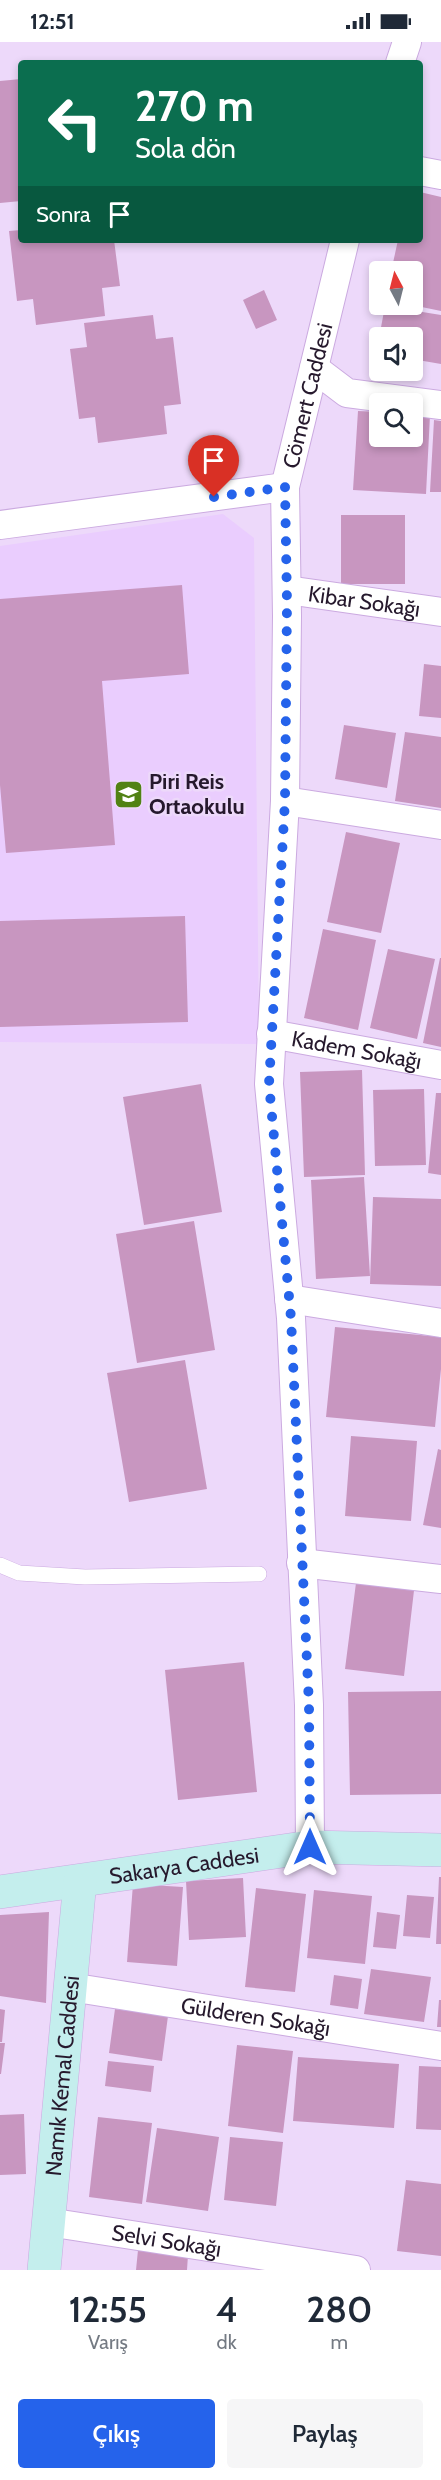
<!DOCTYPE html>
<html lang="tr">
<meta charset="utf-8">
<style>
:root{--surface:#fff;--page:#f6f6f7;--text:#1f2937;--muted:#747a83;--accent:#2563eb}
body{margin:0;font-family:Cabin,sans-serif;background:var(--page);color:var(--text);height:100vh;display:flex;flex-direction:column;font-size:22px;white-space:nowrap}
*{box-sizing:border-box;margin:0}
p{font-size:20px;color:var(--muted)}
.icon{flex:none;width:33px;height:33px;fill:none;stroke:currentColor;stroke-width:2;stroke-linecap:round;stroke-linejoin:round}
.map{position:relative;height:2228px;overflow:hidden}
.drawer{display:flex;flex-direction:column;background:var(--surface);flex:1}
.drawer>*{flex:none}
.hud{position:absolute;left:18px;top:18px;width:405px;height:183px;border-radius:6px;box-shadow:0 3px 9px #0003;background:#0b6e4f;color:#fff;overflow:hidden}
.needle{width:39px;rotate:353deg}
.tools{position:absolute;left:369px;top:219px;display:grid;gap:12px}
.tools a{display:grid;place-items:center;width:54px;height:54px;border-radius:6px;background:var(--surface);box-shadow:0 3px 9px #0003;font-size:30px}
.pin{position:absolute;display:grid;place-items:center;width:51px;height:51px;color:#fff;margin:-62px -26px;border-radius:50% 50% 50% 0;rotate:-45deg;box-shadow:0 0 6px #0007}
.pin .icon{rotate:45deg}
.me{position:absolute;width:66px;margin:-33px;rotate:0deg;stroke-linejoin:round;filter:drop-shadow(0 0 4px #0008)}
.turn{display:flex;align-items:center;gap:21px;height:126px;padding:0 18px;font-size:27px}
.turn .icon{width:78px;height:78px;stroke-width:2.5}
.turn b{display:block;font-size:42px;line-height:51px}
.then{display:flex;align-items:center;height:57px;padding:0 18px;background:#0003;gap:12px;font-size:22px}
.eta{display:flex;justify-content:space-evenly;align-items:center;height:102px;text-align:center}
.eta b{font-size:36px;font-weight:600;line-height:42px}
.button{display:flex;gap:12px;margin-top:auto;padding:12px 18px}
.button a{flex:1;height:69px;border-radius:6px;background:var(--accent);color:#fff;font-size:24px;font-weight:600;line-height:69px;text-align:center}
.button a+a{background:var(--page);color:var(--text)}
.status{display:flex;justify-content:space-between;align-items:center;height:42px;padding:0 30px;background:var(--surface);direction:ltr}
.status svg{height:16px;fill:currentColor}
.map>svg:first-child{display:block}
.built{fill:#eacdfe}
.building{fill:#c896c0}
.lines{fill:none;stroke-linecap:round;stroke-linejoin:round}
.lane-casing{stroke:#cbaae0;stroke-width:16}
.street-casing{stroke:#cbaae0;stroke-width:30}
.secondary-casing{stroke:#cbaae0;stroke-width:34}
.lane{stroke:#fff;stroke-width:15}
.street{stroke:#fff;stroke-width:28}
.secondary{stroke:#c4eeed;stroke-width:33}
.route{stroke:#2563eb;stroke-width:10;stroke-dasharray:0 18}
.labels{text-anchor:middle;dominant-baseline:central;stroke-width:5;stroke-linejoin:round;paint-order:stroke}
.street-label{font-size:22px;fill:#26192d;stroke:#edd9fa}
.poi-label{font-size:22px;font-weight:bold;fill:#26192d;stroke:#edd9fa;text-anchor:start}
</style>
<div class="status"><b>12:51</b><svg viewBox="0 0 49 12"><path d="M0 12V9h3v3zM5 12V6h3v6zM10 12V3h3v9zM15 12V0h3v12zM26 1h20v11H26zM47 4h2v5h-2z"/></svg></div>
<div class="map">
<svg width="441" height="2228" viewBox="0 0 441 2228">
<rect width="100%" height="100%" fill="#edd9fa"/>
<path class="built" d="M223,472L254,496L259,1002L0,1000V504Z"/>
<path class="building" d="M21,37V159L0,161V39Z
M420,150L441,155V269L412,263V230H391L398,198H420Z
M21,188V198H114L120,244L102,246L105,274L36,283L33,257L17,259L9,189Z
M264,248L277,278L256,287L243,258Z
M385,264L441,273V322L412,317V296H379Z
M153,273L156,297L173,295L181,362L164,364L167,392L98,401L95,375L79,377L70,307L87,305L84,281Z
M358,369L380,370V394H412V372L430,373L426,452L353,448Z
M434,378L441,379V450H430Z
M341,473H405V542H341Z
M182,543L189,632L102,639L115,803L6,811L0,743V557Z
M424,622L441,624V676L419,674Z
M344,683L396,691L387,746L335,737Z
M405,690L441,695V766L395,759Z
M346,790L400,801L381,891L327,880Z
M185,874L188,980L0,985V879Z
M323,887L376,898L358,988L304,976Z
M388,907L435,917L417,997L370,986Z
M440,916H441V1005L423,1001Z
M362,1028L365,1133L304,1135L300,1030Z
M201,1042L222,1170L144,1183L123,1055Z
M424,1047L426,1123L375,1124L373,1048Z
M436,1051H441V1133L428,1131Z
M364,1135L370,1234L316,1237L311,1138Z
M373,1155L441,1157V1244L370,1242Z
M194,1179L215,1308L137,1321L116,1192Z
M335,1285L441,1295V1327L435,1385L326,1375Z
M185,1318L207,1447L129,1460L107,1331Z
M351,1394L417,1399L411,1479L345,1474Z
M438,1407L441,1408V1486L423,1483Z
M357,1533L415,1540L404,1634L345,1627Z
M244,1620L257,1750L178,1758L165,1628Z
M441,1649V1752L350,1753L348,1650Z
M439,1835H441V1902H436Z
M243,1836L246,1895L189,1898L186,1839Z
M133,1842L183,1845L177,1924L127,1920Z
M256,1846L306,1852L295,1950L245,1945Z
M314,1848L372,1854L365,1922L307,1916Z
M407,1853L434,1855L430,1896L403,1894Z
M49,1870L46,1961L0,1954V1873Z
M377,1870L400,1873L396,1907L373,1905Z
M371,1927L431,1935L424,1980L364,1972Z
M334,1933L362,1937L358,1967L330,1963Z
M439,1958H441V1985H437Z
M0,1967L5,1968L2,2000H0Z
M115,1967L168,1974L162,2019L109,2011Z
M0,2001H5L1,2032H0Z
M237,2003L293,2009L283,2091L228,2084Z
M298,2015L399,2022L394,2086L293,2079Z
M108,2019L154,2024L151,2050L105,2044Z
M419,2024L441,2025V2088L416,2087Z
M24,2072L26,2132L0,2133V2073Z
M98,2075L152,2081L142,2162L89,2155Z
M157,2086L219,2095L208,2169L146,2160Z
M230,2095L283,2100L276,2164L224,2158Z
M406,2138L441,2142V2214L397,2209Z
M138,2208L188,2213L187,2228H136Z"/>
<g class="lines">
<defs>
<path id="lane" d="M0,1523L19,1531L85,1535L259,1532"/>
<g id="street">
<path d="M400,21L407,0"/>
<path d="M420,129L441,133"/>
<path d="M314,326L347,351L441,363"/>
<path d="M0,483L285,445"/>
<path id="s1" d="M287,548L441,570"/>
<path d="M285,759L441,783"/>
<path id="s2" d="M271,992L441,1023"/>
<path d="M289,1257L441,1281"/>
<path d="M301,1521L441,1537"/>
<path id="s3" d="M310,1805L309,1663L291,1276L269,1042L285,759L287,574L285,445L345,198"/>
<path id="s4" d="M70,1945L441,2004"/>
<path id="s5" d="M48,2180L356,2228"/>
</g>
<g id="secondary">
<path id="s6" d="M0,1850L310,1805L441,1808"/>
<path id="s7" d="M44,2228L80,1839"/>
</g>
</defs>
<use href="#lane" class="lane-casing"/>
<use href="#street" class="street-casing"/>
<use href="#secondary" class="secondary-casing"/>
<use href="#lane" class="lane"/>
<use href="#street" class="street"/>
<use href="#secondary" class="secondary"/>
</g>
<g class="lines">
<path class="route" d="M214,455L285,445L287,561L285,759L269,1042L291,1276L309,1663L310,1805"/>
</g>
<defs>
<symbol id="school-square" viewBox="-11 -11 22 22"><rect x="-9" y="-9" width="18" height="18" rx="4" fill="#518214" stroke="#edd9fa"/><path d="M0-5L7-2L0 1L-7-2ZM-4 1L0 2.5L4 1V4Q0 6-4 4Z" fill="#fff"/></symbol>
</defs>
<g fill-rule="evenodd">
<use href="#school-square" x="112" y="736" width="33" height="33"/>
</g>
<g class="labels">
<g class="street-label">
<text stroke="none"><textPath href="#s3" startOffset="1456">Cömert Caddesi</textPath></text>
<text stroke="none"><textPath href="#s1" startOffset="78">Kibar Sokağı</textPath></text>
<text stroke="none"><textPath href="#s2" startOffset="87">Kadem Sokağı</textPath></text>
<text stroke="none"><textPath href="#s6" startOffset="186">Sakarya Caddesi</textPath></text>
<text stroke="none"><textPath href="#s4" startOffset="188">Gülderen Sokağı</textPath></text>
<text stroke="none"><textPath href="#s7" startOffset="195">Namık Kemal Caddesi</textPath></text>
<text stroke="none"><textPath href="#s5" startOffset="120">Selvi Sokağı</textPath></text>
</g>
<g class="poi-label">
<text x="149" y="739">Piri Reis<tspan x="149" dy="25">Ortaokulu</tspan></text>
</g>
</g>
</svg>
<div class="tools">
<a><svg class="needle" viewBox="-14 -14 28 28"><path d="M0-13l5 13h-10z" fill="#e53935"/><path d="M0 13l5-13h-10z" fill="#747a83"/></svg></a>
<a><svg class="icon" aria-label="sound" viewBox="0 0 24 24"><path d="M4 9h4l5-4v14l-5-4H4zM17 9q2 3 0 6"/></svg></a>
<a><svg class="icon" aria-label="search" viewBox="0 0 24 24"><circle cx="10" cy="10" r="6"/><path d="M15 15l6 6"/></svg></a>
</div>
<div class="pin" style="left:214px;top:455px;background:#d93025"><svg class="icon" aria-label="arrive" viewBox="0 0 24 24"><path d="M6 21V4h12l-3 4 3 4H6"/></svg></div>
<svg class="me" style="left:310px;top:1805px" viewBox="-20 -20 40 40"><path d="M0-17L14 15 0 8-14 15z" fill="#2563eb" stroke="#fff" stroke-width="4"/></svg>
<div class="hud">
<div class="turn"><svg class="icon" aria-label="left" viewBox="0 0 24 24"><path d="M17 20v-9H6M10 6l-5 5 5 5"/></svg><div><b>270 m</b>Sola dön</div></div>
<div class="then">Sonra<svg class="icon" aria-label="arrive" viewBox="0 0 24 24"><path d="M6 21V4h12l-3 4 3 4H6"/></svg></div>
</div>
</div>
<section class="drawer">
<div class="eta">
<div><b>12:55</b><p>Varış</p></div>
<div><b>4</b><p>dk</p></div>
<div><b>280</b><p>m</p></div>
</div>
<div class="button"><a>Çıkış</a><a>Paylaş</a></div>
</section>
